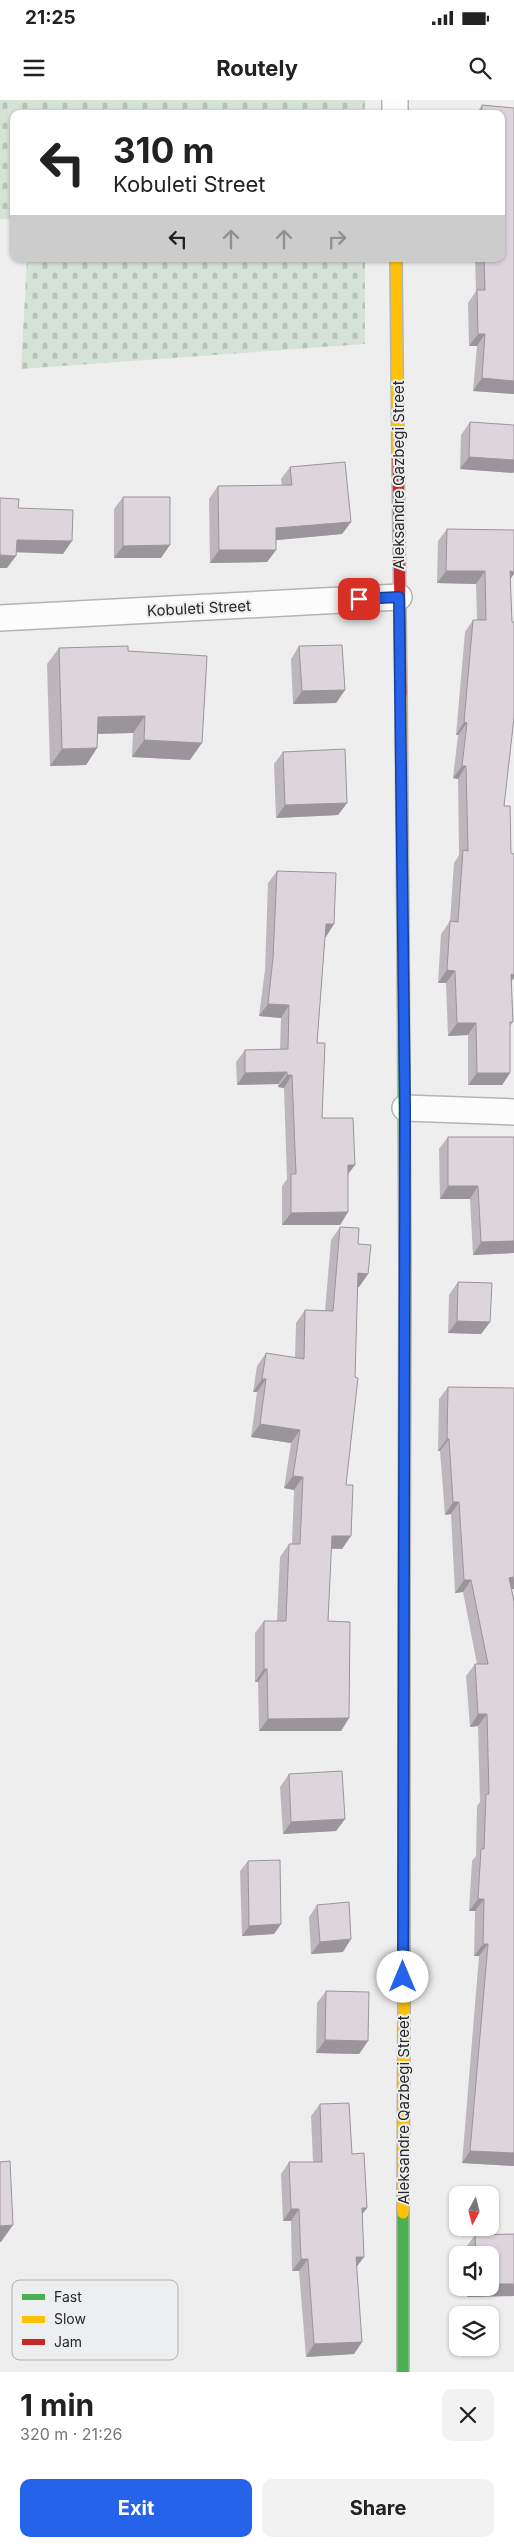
<!DOCTYPE html>
<meta charset="utf-8">
<style>
:root{--surface:#fff;--page:#f2f2f2;--text:#222;--muted:#767676;--accent:#2563eb}
body{margin:0;font-family:Inter,sans-serif;background:var(--page);color:var(--text);height:100vh;display:flex;flex-direction:column;font-size:19px;white-space:nowrap}
*{box-sizing:border-box;margin:0}
p{font-size:16px;color:var(--muted)}
.icon{flex:none;width:28px;height:28px;fill:none;stroke:currentColor;stroke-width:2;stroke-linecap:round;stroke-linejoin:round}
.map{position:relative;height:2272px;overflow:hidden}
.sheet{display:flex;flex-direction:column;background:var(--surface);flex:1}
.sheet>*{flex:none}
.banner{position:absolute;left:10px;top:10px;width:495px;height:152px;border-radius:10px;box-shadow:0 1px 4px #0004;background:#fff;color:var(--text);overflow:hidden}
.needle{width:32px;rotate:187deg}
.fabs{position:absolute;left:449px;top:2086px;display:grid;gap:10px}
.fabs a{display:grid;place-items:center;width:50px;height:50px;border-radius:10px;background:var(--surface);box-shadow:0 1px 4px #0004;font-size:25px}
.pin{position:absolute;display:grid;place-items:center;width:42px;height:42px;color:#fff;margin:-21px;border-radius:10px;box-shadow:0 2px 8px #0006}
.me{position:absolute;width:55px;margin:-28px;rotate:0deg;stroke-linejoin:round;filter:drop-shadow(0 0 4px #0008)}
.turn{display:flex;align-items:center;gap:18px;height:105px;padding:0 20px;font-size:22px}
.turn .icon{width:65px;height:65px;stroke-width:2.5}
.turn b{display:block;font-size:35px;line-height:42px}
.lanes{display:flex;align-items:center;height:48px;padding:0 20px;background:#0003;justify-content:center;gap:25px;direction:ltr}
.lanes .off{opacity:.35}
.round{display:grid;place-items:center;flex:none;width:52px;height:52px;border-radius:10px;background:var(--page)}
.head{display:flex;align-items:center;justify-content:space-between;height:85px;padding:0 20px}
h1{font-size:30px;font-weight:700;line-height:38px}
.button{display:flex;gap:10px;margin-top:auto;padding:10px 20px}
.button a{flex:1;height:58px;border-radius:10px;background:var(--accent);color:#fff;font-size:20px;font-weight:700;line-height:58px;text-align:center}
.button a+a{background:var(--page);color:var(--text)}
.status{display:flex;justify-content:space-between;align-items:center;height:35px;padding:0 25px;background:var(--surface);direction:ltr}
.status svg{height:14px;fill:currentColor}
header{display:flex;justify-content:space-between;align-items:center;height:65px;padding:0 20px;background:var(--surface);font-size:22px;font-weight:700}
.map>svg:first-child{display:block}
.cemetery{fill:url(#cemetery-stones)}
.lines{fill:none;stroke-linecap:round;stroke-linejoin:round}
.street-casing{stroke:#b4b4b4;stroke-width:28}
.fast-casing{stroke:#b4b4b4;stroke-width:14}
.slow-casing{stroke:#b4b4b4;stroke-width:14}
.jam-casing{stroke:#b4b4b4;stroke-width:14}
.street{stroke:#fcfcfd;stroke-width:25}
.fast{stroke:#4caf50;stroke-width:11}
.slow{stroke:#ffc107;stroke-width:11}
.jam{stroke:#c62828;stroke-width:11}
.wall{fill:#bdb7bd}
.shaded-wall{fill:#9a959a}
.building{fill:#dcd5dc;stroke:#9a959a}
.route-casing{stroke:#184099;stroke-width:12}
.route{stroke:#2563eb;stroke-width:9}
.labels{text-anchor:middle;dominant-baseline:central;stroke-width:4;stroke-linejoin:round;paint-order:stroke}
.street-label{font-size:15px;fill:#262728;stroke:#edeef0}
.key{fill:#edeef0;stroke:#b1b2b4;stroke-width:1}
.key-label{font-size:14px;fill:#262728}
</style>
<div class="status"><b>21:25</b><svg viewBox="0 0 49 12"><path d="M0 12V9h3v3zM5 12V6h3v6zM10 12V3h3v9zM15 12V0h3v12zM26 1h20v11H26zM47 4h2v5h-2z"/></svg></div>
<header><svg class="icon" aria-label="menu" viewBox="0 0 24 24"><path d="M4 6h16M4 12h16M4 18h16"/></svg>Routely<svg class="icon" aria-label="search" viewBox="0 0 24 24"><circle cx="10" cy="10" r="6"/><path d="M15 15l6 6"/></svg></header>
<div class="map">
<svg width="514" height="2272" viewBox="0 0 514 2272">
<defs>
<pattern id="cemetery-stones" width="16" height="16" patternUnits="userSpaceOnUse" patternTransform="scale(1.25)"><rect width="16" height="16" fill="#d5e3d6"/><path d="M2 7V4a2 2 0 0 1 4 0v3zM10 15v-3a2 2 0 0 1 4 0v3z" fill="#b7c3b8"/></pattern>
</defs>
<rect width="100%" height="100%" fill="#eeeeef"/>
<path class="cemetery" d="M0,0H365V14H14V119H0Z
M27,159H365V244L21,269Z"/>
<g class="lines">
<defs>
<path id="street" d="M395,0V14
M0,518L399,497
M405,1008L514,1012"/>
<path id="fast" d="M403,838L405,1167
M404,1898V1491
M403,2272V2113"/>
<path id="slow" d="M396,159L398,359
M401,594L403,838
M404,1491L405,1167
M403,2113L404,1898"/>
<path id="jam" d="M398,359L401,594"/>
</defs>
<use href="#street" class="street-casing"/>
<use href="#fast" class="fast-casing"/>
<use href="#slow" class="slow-casing"/>
<use href="#jam" class="jam-casing"/>
<use href="#street" class="street"/>
<use href="#fast" class="fast"/>
<use href="#slow" class="slow"/>
<use href="#jam" class="jam"/>
</g>
<path class="wall" d="M482,5L514,8V294L473,291L477,246H469L468,203L476,191L475,159H501V14H476Z
M470,322L513,373L460,369L461,335Z
M290,367L351,422L342,434L276,440V450L267,462L210,463L209,399L218,386H282L281,379Z
M123,397L161,458H114V409Z
M447,429L510,479L504,706L513,922L510,926V973L502,985H468V935L448,936L446,883H438L441,834L450,821L454,763L459,755L458,679L453,678L458,635H456L465,532L473,520H477L476,484L437,483L438,441Z
M299,546L345,590L336,603L293,604L291,559Z
M59,548L128,551L190,660L132,657L133,633L98,634L97,648L86,665L50,666L47,564Z
M283,652L347,703L338,715L276,718L274,664Z
M277,771L326,837H325L317,943L322,1018L348,1074V1112L340,1125H282V1086L287,1079L284,988L278,987V984L237,985L236,962L245,950L280,949L281,918L259,916L265,870L268,783Z
M448,1037H514V1153L473,1155L470,1099H440L439,1049Z
M340,1127L358,1144L368,1174L359,1187H357L342,1449H331L328,1521L349,1618L341,1631H259L258,1582H255V1533L264,1521H277L280,1457L289,1444H292L294,1390L284,1388L291,1343L251,1337L257,1292H253L257,1266L266,1253L295,1258L296,1223L305,1210L325,1211L331,1140Z
M458,1182L490,1222L481,1234L448,1233L449,1195Z
M448,1287L514,1489H512L514,1501V2066L462,2063L479,1856H474L475,1811H469L472,1761L476,1756L477,1706L480,1702L478,1626L470,1627L466,1576L475,1564H477L463,1492L455,1493L451,1414L445,1415L440,1351H438L439,1299Z
M289,1674L345,1719L336,1731L283,1734L280,1687Z
M248,1761L281,1824L274,1834L242,1836L240,1771Z
M317,1805L343,1852L311,1854L309,1817Z
M326,1891L368,1941L359,1954L316,1953L317,1903Z
M320,2004L352,2054L362,2115L356,2167L362,2242L354,2254L306,2257L299,2171H292L291,2121H283L281,2074L289,2062H313L311,2016Z
M514,2134V2196L467,2197V2188H490V2155H467L466,2147L475,2135Z"/>
<path class="shaded-wall" d="M478,234H485L477,246H469Z
M482,278L514,281V294L473,291Z
M469,357L514,360V372L513,373L460,369Z
M351,422L342,434L267,441L276,428Z
M17,440L72,441L63,454L8,452Z
M170,445L161,458H114L123,446Z
M219,450H276L267,462L210,463Z
M0,455L16,456L7,468H0Z
M446,471H485L476,484L437,483Z
M510,471L514,472V474L507,484Z
M345,590L336,603L293,604L302,591Z
M145,616L133,633L86,634L98,617Z
M464,622L467,623L458,635H456Z
M144,640L202,643L190,660L132,657Z
M97,648L86,665L50,666L62,649Z
M462,666H466L458,679L453,678Z
M347,703L338,715L276,718L285,705Z
M326,824H334L326,837L317,836Z
M447,870L455,871L446,883H438Z
M511,874L514,875V878L507,887Z
M268,904L289,905L281,918L259,916Z
M457,923H476L468,935L448,936Z
M287,972L278,984L237,985L245,973Z
M477,973H510L502,985H468Z
M287,975H292L284,988L278,987Z
M348,1065H355L346,1077Z
M448,1086H478L470,1099H440Z
M348,1112L340,1125H282L291,1113Z
M514,1141V1153L473,1155L481,1142Z
M358,1173L368,1174L359,1187L349,1186Z
M457,1221L490,1222L481,1234L448,1233Z
M262,1279H266L257,1292H253Z
M260,1324L300,1330L291,1343L251,1337Z
M447,1339H449L440,1351H438Z
M293,1376L303,1377L294,1390L284,1388Z
M453,1402H459L451,1414L445,1415Z
M332,1436H351L342,1449L323,1448Z
M514,1477V1489L501,1490L509,1478Z
M464,1480H471L463,1492L455,1493Z
M264,1569H267L258,1582H255Z
M478,1614H487L478,1626L470,1627Z
M349,1618L341,1631H259L268,1619Z
M345,1719L336,1731L283,1734L291,1722Z
M478,1799H484L475,1811H469Z
M281,1824L274,1834L242,1836L249,1826Z
M351,1839L343,1852L311,1854L320,1842Z
M483,1844H488L479,1856H474Z
M325,1940L368,1941L359,1954L316,1953Z
M470,2051L514,2053V2066L462,2063Z
M362,2108H367L358,2120Z
M291,2109H299L291,2121H283Z
M13,2125L1,2142H0V2126Z
M356,2157H364L355,2169Z
M301,2159H308L299,2171H292Z
M490,2184H514V2196L467,2197L474,2188H490Z
M362,2242L354,2254L306,2257L314,2244Z"/>
<path class="building" d="M482,5L514,8V281L482,278L485,234H478L477,190H485L484,159H501V14H482Z
M470,322L514,325V360L469,357Z
M345,362L351,422L276,428V450H219L218,386L292,385L290,367Z
M123,397H170V445L123,446Z
M0,398L19,399L18,408L73,410L72,441L17,440L16,456L0,455Z
M447,429L514,430V472L510,471L512,522H514V618L504,706H510L511,753L514,754V875L511,874L513,922H510V973H477L476,923H457L455,871L447,870L450,821L458,822L463,750L468,751L466,666H462L467,623L464,622L473,520H486L485,471H446Z
M342,545L345,590L302,591L299,546Z
M128,546V551L207,556L202,643L144,640L145,616L98,617L97,648L62,649L59,548Z
M345,649L347,703L285,705L283,652Z
M277,771L336,773L334,824H326L317,943H325L322,1018H353L355,1065H348V1112L291,1113V1074H296L292,975H287V972L245,973V950L288,949L289,905L268,904L273,858Z
M448,1037H514V1141L481,1142L478,1086H448Z
M340,1127L359,1128L358,1144L371,1145L368,1174L358,1173L355,1277L358,1278L346,1385H353L351,1436H332L328,1521L350,1522L349,1618L268,1619L267,1569H264V1521H286L289,1444H300L303,1377L293,1376L300,1330L260,1324L266,1279H262L266,1253L304,1259L305,1210L333,1211Z
M458,1182L492,1183L490,1222L457,1221Z
M448,1287L514,1288V1477L509,1478L514,1501V2053L470,2051L488,1844H483L484,1799H478L481,1749H484L486,1694H489L487,1614H478L475,1564H488L471,1480H464L459,1402H453L449,1339H447Z
M342,1671L345,1719L291,1722L289,1674Z
M280,1760L281,1824L249,1826L248,1761Z
M349,1802L351,1839L320,1842L317,1805Z
M326,1891L369,1892L368,1941L325,1940Z
M349,2003L352,2054L364,2053L367,2108H362L364,2157H356L362,2242L314,2244L308,2159H301L299,2109H291L289,2062H322L320,2004Z
M10,2061L13,2125L0,2126V2062Z
M514,2134V2184H490V2155H476L475,2135Z"/>
<g class="lines">
<defs>
<path id="route" d="M359,499L399,497L405,1008L403,1877"/>
</defs>
<use href="#route" class="route-casing"/>
<use href="#route" class="route"/>
</g>
<g class="labels">
<g class="street-label">
<text transform="translate(398 375) rotate(-90)">Aleksandre Qazbegi Street</text>
<text transform="translate(199 508) rotate(-3)">Kobuleti Street</text>
<text transform="translate(403 2010) rotate(-90)">Aleksandre Qazbegi Street</text>
</g>
</g>
<rect x="12" y="2180" width="166" height="80" rx="8" class="key"/>
<rect x="22" y="2194" width="23" height="6" fill="#4caf50"/>
<rect x="22" y="2216" width="23" height="7" fill="#ffc107"/>
<rect x="22" y="2239" width="23" height="6" fill="#c62828"/>
<g class="key-label">
<text x="54" y="2202">Fast</text>
<text x="54" y="2224">Slow</text>
<text x="54" y="2247">Jam</text>
</g>
</svg>
<div class="fabs">
<a><svg class="needle" viewBox="-14 -14 28 28"><path d="M0-13l5 13h-10z" fill="#e53935"/><path d="M0 13l5-13h-10z" fill="#767676"/></svg></a>
<a><svg class="icon" aria-label="sound" viewBox="0 0 24 24"><path d="M4 9h4l5-4v14l-5-4H4zM17 9q2 3 0 6"/></svg></a>
<a><svg class="icon" aria-label="layers" viewBox="0 0 24 24"><path d="M12 4l9 5-9 5-9-5zM3 14l9 5 9-5"/></svg></a>
</div>
<div class="pin" style="left:359px;top:499px;background:#d93025"><svg class="icon" aria-label="arrive" viewBox="0 0 24 24"><path d="M6 21V4h12l-3 4 3 4H6"/></svg></div>
<svg class="me" style="left:403px;top:1877px" viewBox="-20 -20 40 40"><circle r="19" fill="#fff"/><path d="M0-13L10 11 0 6-10 11z" fill="#2563eb"/></svg>
<div class="banner">
<div class="turn"><svg class="icon" aria-label="left" viewBox="0 0 24 24"><path d="M17 20v-9H6M10 6l-5 5 5 5"/></svg><div><b>310 m</b>Kobuleti Street</div></div>
<div class="lanes"><svg class="icon" aria-label="left" viewBox="0 0 24 24"><path d="M17 20v-9H6M10 6l-5 5 5 5"/></svg><svg class="icon off" aria-label="ahead" viewBox="0 0 24 24"><path d="M12 20V5M6 11l6-6 6 6"/></svg><svg class="icon off" aria-label="ahead" viewBox="0 0 24 24"><path d="M12 20V5M6 11l6-6 6 6"/></svg><svg class="icon off" aria-label="right" viewBox="0 0 24 24"><path d="M7 20v-9h11M14 6l5 5-5 5"/></svg></div>
</div>
</div>
<section class="sheet">
<div class="head"><div><h1>1 min</h1><p>320 m · 21:26</p></div><a class="round"><svg class="icon" aria-label="close" viewBox="0 0 24 24"><path d="M6 6l12 12M18 6L6 18"/></svg></a></div>
<div class="button"><a>Exit</a><a>Share</a></div>
</section>
